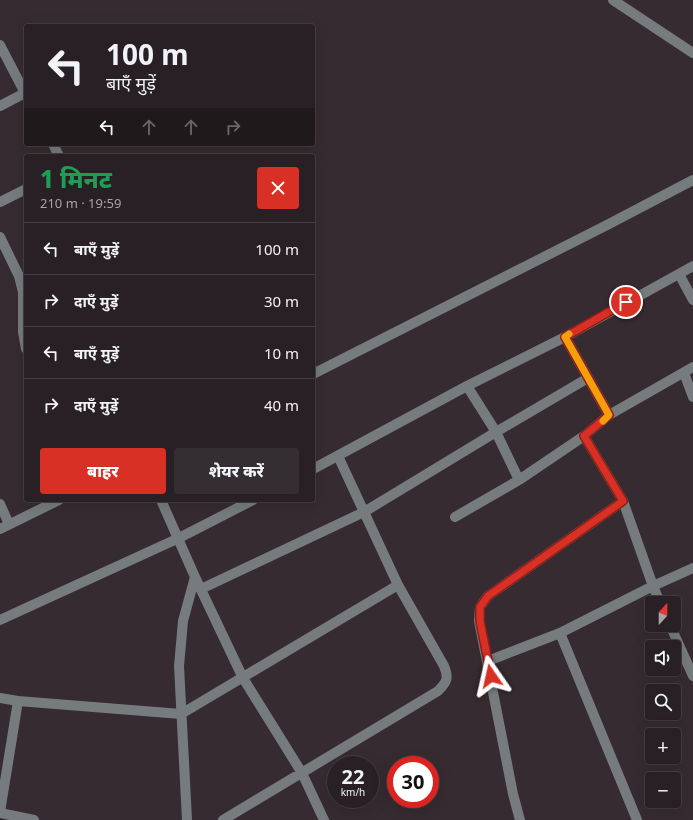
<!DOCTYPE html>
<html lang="hi">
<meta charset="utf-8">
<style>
:root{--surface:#282024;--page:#342d31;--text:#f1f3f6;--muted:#a5a3a6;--line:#443e41;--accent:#d93025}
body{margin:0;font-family:"Noto Sans","Noto Sans Devanagari",sans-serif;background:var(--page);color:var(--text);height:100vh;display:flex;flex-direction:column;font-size:15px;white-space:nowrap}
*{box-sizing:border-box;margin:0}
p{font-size:13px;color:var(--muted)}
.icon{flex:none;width:22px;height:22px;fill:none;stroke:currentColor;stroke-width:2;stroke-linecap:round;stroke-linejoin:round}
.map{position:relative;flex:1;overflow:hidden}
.details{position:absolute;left:24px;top:154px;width:291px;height:348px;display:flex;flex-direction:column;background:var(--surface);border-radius:4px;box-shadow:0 4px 16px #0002,0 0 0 1px var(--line)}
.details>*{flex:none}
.guide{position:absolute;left:24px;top:24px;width:291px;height:122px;border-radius:4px;box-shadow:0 4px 16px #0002,0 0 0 1px var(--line);background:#282024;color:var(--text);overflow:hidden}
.needle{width:26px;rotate:21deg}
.fabs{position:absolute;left:645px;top:596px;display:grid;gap:8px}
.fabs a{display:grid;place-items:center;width:36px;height:36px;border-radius:4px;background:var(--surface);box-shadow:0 4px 16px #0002,0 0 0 1px var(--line);font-size:20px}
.speed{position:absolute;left:327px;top:756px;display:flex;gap:8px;font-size:20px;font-weight:700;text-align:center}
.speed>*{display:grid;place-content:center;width:52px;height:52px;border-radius:50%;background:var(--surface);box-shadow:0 4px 16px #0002,0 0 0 1px var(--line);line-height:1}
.speed small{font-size:10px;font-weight:400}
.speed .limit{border:6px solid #d22;background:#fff;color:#111}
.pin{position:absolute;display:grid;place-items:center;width:34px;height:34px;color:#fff;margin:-17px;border:2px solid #fff;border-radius:50%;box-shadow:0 1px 4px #0007}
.me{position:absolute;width:44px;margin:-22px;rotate:349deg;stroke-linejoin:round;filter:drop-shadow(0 0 3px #0008)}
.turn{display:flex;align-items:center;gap:14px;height:84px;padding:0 16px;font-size:18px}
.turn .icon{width:52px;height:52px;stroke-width:2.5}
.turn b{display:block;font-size:28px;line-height:34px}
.lanes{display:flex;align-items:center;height:38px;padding:0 16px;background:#0003;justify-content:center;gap:20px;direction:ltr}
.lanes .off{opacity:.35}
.round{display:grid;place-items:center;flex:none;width:42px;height:42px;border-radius:4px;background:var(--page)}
.head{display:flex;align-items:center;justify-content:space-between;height:68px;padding:0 16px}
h1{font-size:24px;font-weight:800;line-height:30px;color:#1e9e55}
.primary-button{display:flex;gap:8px;margin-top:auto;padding:8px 16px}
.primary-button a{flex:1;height:46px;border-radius:4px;background:var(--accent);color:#fff;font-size:16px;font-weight:800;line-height:46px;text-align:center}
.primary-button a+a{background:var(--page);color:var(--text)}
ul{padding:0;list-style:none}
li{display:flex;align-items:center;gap:12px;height:52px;padding:0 16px;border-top:1px solid var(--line)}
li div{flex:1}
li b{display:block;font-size:15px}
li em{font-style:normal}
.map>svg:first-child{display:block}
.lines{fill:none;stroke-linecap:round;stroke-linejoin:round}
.minor{stroke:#767c7e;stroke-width:10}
.route-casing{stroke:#8d1f18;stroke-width:10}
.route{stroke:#d93025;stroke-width:7}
.slow{stroke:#f59e0b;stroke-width:7}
</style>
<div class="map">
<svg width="693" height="820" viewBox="0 0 693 820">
<rect width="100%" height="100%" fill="#362b30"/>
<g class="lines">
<path class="minor" d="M613,0L693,53
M0,45L26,95
M0,106L25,93
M53,144L59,156
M0,202L26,189
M0,237L19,276L23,292V332L26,349
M679,274L693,300
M565,337L609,415
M684,373L693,397
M313,374L607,225L693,180
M467,386L496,432L519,480
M584,436L623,501L653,586L660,603
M313,469L467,386L565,337L693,266
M161,500L195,577L243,678L302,773L324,820
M0,504L9,524
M455,517L519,480L584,436L609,415L693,367
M0,529L59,500
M201,589L364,512L496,432L588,378
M0,620L179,538L253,500
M670,625L693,676
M560,633L637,820
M488,661L560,633L653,586L693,568
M0,698L18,701L181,714L398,585
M0,812L18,701
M0,813L34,820
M187,820L179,666L183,621L195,577
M223,820L438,691C447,682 449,678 444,666L398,585L338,456
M520,820L513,794L479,621L480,607L488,596L623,501"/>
</g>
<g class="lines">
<defs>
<path id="route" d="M491,676L480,621V607L488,596L623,501L584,436L609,415L565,337L626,302"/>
</defs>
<use href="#route" class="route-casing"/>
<use href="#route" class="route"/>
<path class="slow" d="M569,334L565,337L609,415L603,421"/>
</g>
</svg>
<div class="fabs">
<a><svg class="needle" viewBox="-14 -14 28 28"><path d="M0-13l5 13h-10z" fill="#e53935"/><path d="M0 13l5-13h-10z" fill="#a5a3a6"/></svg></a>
<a><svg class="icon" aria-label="sound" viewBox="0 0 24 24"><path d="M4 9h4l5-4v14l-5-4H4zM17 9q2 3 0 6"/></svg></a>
<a><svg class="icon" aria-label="search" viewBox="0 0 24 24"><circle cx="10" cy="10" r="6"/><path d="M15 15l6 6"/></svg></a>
<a>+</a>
<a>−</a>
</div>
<div class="speed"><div>22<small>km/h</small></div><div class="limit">30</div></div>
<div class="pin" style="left:626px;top:302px;background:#d93025"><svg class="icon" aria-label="arrive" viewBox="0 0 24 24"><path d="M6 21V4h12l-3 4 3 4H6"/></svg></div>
<svg class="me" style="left:491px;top:676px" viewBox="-20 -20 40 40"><path d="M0-17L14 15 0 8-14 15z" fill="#d93025" stroke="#fff" stroke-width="4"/></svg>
<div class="guide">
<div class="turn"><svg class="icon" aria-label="left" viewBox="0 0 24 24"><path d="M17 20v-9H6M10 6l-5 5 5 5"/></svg><div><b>100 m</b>बाएँ मुड़ें</div></div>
<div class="lanes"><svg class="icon" aria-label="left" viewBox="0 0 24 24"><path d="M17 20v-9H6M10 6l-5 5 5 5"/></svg><svg class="icon off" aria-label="ahead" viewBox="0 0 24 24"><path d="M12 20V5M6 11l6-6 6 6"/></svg><svg class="icon off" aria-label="ahead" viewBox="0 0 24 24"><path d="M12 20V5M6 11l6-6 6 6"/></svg><svg class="icon off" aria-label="right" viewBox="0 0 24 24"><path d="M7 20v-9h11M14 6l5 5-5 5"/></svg></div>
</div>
<section class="details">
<div class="head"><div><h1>1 मिनट</h1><p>210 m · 19:59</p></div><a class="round" style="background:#d93025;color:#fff"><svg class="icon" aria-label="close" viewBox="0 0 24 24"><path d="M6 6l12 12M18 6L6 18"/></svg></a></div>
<ul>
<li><svg class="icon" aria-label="left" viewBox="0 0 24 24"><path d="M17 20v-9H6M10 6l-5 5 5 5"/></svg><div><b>बाएँ मुड़ें</b></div><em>100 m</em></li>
<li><svg class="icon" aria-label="right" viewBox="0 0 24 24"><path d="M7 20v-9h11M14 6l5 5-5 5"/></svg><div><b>दाएँ मुड़ें</b></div><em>30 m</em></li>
<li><svg class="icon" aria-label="left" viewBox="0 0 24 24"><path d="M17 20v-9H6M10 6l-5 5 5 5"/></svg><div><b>बाएँ मुड़ें</b></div><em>10 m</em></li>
<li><svg class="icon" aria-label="right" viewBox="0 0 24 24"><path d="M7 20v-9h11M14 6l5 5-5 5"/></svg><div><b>दाएँ मुड़ें</b></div><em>40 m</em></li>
</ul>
<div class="primary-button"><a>बाहर</a><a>शेयर करें</a></div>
</section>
</div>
